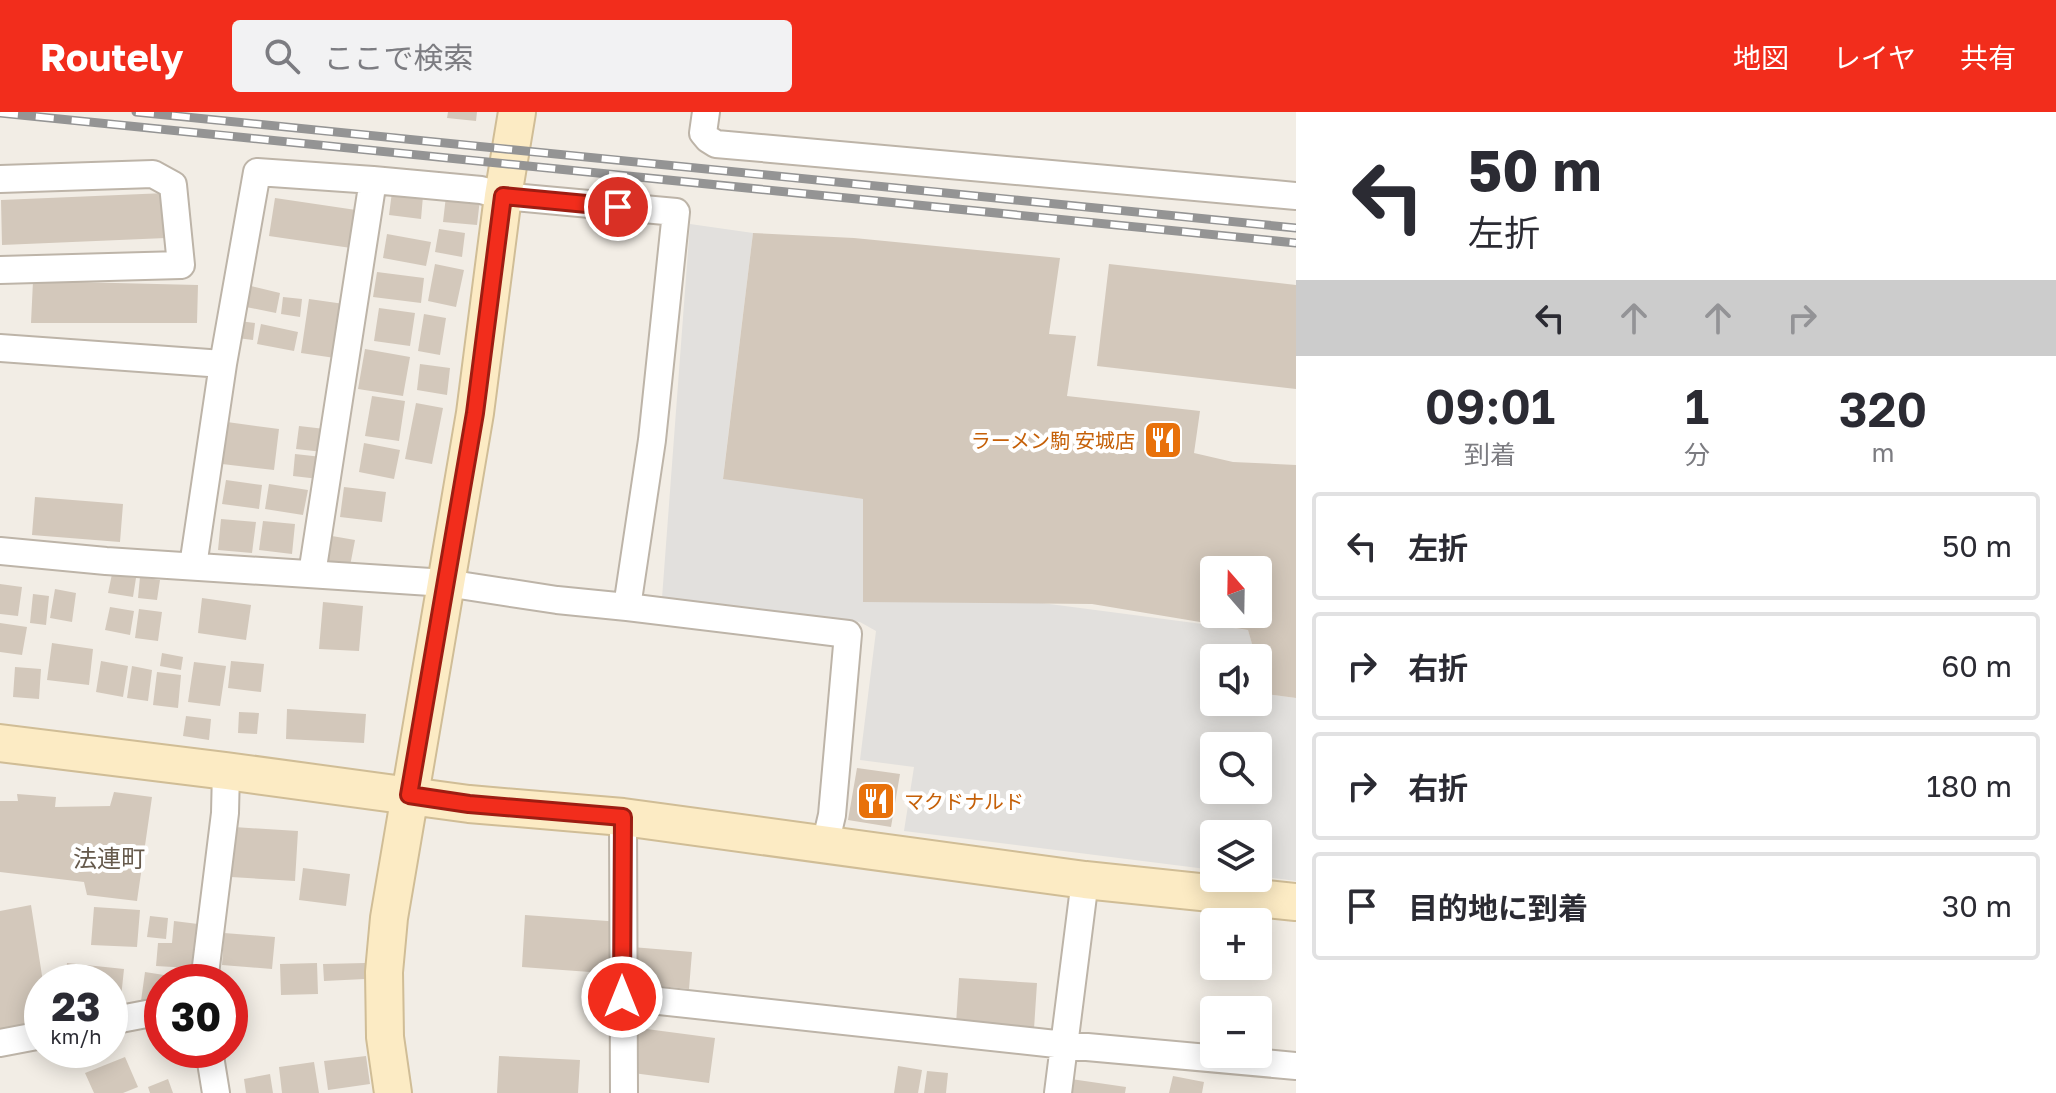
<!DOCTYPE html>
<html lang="ja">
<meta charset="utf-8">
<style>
:root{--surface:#fff;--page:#f2f2f3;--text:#2b2b33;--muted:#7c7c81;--line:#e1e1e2;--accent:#f22d1c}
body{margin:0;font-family:"Golos Text","Noto Sans JP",sans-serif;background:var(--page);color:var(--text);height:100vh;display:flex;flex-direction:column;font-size:30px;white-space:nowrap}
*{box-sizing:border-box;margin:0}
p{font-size:26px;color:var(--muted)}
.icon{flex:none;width:44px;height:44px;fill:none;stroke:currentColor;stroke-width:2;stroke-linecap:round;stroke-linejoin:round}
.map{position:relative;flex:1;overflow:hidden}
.drawer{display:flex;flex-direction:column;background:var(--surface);width:760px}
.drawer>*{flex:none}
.hud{background:#fff;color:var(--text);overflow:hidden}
.needle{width:52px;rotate:340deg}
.fabs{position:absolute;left:1200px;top:444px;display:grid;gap:16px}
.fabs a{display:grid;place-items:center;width:72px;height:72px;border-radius:8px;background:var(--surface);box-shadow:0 4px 20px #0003;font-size:40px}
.speed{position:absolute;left:24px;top:852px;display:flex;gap:16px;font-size:40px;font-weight:700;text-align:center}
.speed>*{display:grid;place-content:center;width:104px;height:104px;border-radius:50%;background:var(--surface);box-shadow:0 4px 20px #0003;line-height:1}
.speed small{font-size:20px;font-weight:400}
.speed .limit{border:12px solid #d22;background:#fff;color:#111}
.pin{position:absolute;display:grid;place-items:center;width:68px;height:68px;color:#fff;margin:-34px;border:4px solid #fff;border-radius:50%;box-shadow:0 2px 8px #0007}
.me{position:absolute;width:88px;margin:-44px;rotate:0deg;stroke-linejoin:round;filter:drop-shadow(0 0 6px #0008)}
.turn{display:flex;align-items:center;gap:28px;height:168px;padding:0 40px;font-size:36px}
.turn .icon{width:104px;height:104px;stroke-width:2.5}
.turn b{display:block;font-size:56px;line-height:68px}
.lanes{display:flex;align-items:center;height:76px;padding:0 40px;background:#0003;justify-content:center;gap:40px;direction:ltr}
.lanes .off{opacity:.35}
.eta{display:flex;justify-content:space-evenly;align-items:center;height:136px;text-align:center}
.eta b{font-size:48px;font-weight:600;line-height:56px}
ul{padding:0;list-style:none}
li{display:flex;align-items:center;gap:24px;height:108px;margin:0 16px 12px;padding:0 24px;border:4px solid var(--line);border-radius:8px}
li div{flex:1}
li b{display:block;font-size:30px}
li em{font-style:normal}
header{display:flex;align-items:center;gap:48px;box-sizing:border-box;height:112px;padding:0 40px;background:var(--accent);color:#fff}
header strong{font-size:38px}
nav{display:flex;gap:44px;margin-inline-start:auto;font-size:28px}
.search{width:560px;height:72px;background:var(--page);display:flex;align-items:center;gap:20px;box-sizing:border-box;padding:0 28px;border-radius:8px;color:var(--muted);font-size:30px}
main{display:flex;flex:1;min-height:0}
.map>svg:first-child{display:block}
.parking{fill:#e2e0dd;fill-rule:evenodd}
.building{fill:#d3c8bb;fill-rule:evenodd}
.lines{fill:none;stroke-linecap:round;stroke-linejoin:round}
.street-casing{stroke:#bdb4a8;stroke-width:30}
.secondary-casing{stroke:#d0bd96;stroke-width:40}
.street{stroke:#fff;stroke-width:26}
.secondary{stroke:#fcebc4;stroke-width:36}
.rail-casing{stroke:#949494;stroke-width:9}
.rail{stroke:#fff;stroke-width:6;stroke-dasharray:18;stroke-linecap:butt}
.route-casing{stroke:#9d1d12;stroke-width:20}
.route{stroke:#f22d1c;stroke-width:14}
.labels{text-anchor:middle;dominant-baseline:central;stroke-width:8;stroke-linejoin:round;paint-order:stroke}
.food-label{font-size:20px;fill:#c56008;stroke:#fff;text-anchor:end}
.quarter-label{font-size:24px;fill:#665a4c;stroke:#fff}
</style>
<header>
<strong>Routely</strong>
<div class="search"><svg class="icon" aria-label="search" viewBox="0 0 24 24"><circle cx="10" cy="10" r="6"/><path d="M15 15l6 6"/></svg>ここで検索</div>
<nav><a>地図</a><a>レイヤ</a><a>共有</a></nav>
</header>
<main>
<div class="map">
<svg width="1296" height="981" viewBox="0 0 1296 981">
<rect width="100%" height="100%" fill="#f2ede5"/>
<path class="parking" d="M690,112L753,121L723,366L863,387V489L1019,488L1248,518L1256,546H1214V590H1258V555L1266,582L1296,586V769L1258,764V722H1214V758L904,719L914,655L860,648L876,519L860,510L662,486ZM1214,634H1258V678H1214Z"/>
<path class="building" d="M448,0H477L476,9L447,6Z
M392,80L423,84L421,107L389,103Z
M166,81V126L2,133L1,88Z
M446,84L480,87L477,113L443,110Z
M275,86L356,98L351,136L269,124Z
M439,117L465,121L462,145L435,140Z
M753,121L854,126L1060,146L1049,222L1076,224L1067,284L1200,299L1194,341L1233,350L1296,353V586L1266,582L1258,555V546H1256L1248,518L1092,492L863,490V387L723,367ZM1214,458H1258V502H1214Z
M387,122L431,130L426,154L383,146Z
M435,152L464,158L456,195L428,189Z
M1109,152L1296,173V277L1097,254Z
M377,160L424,166L421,191L373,185Z
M33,169L198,173L197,211H31Z
M251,174L280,181L276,201L246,195Z
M283,185L302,187L300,205L281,202Z
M309,187L344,192L335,246L301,241Z
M379,196L415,201L410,234L374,229Z
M424,202L446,206L440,243L418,239Z
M239,209L255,211L253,228L237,226Z
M261,212L298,220L294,239L257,232Z
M365,237L410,245L403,284L358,277Z
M420,252L450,256L447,283L417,278Z
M372,284L405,289L399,329L365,324Z
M416,291L443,296L432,352L405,347Z
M227,310L279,317L274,358L222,352Z
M299,314L325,317L323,340L296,337Z
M364,331L400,338L394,367L359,360Z
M295,342L322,345L319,367L293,364Z
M226,368L262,373L259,397L222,392Z
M269,372L308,378L303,403L265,397Z
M344,375L386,380L382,410L340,405Z
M35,385L123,392L120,430L32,423Z
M221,407L256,410L252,441L218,438Z
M263,409L295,412L292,442L259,438Z
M332,424L355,428L350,454L328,450Z
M112,462L136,466L133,485L108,481Z
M140,465L160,468L157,488L138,486Z
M0,472L22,475L18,504L0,502Z
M55,477L76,481L72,510L50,506Z
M33,482L49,484L46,513L30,511Z
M202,486L251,493L246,528L198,521Z
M323,490L363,494L359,539L319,537Z
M110,495L134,499L130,523L105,518Z
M139,497L162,500L158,529L135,526Z
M0,511L27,515L22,543L0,540Z
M52,531L93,537L89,573L47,568Z
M162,541L183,545L181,558L160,554Z
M101,549L128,554L123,585L96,580Z
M231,549L264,552L261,580L228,576Z
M194,550L226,554L220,594L188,590Z
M132,554L152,558L148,589L127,586Z
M15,555L41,557L39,587L13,585Z
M157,560L181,563L178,596L153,593Z
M287,597L366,602L364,631L286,627Z
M239,600L259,601L257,622L238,621Z
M186,604L211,607L209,628L183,624Z
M857,656L900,662L891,715L848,708Z
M114,680L152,685L137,789L87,783L84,770L0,760V689H18L17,682L56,685L55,695L110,694Z
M234,715L298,719L295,769L231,765Z
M303,756L350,762L346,794L299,788Z
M31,793L43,870H42V909L0,917V799Z
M94,795L140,798L137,835L91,833Z
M525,803L621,810L617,862L522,855Z
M150,804L168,806L166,827L147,825Z
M174,809L206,813L204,847L190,856L156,854L158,831H172Z
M224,821L275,825L272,857L222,853Z
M632,835L692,840L689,877L628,871Z
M67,851L124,857L120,895L110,894V870H65Z
M317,851L318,882L281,883L280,852Z
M365,851V867L324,869L323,852Z
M145,860L164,863L160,892L141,889Z
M959,866L1037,871L1034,917L956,912Z
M639,916L715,926L709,971L633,961Z
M366,944L370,972L328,978L324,949Z
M499,944L580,948L578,981H497Z
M125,945L138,975L123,981H94L85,961Z
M314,950L319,981H282L279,955Z
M898,954L922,958L918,981H894Z
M927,959L948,961L946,981H924Z
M270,962L273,981H246L244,967Z
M1173,964L1204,970L1202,981H1169Z
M1064,966L1126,975L1125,981H1061Z
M168,967L173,981H150L148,975Z"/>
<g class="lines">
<defs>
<path id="street" d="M706,0L703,21L708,27L716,32L1296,84
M0,67L153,62L173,73L181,153L0,158
M0,236L223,252
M0,439L106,449L446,471L557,488L627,495L848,522L832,703L825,733
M193,454L223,252L257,60L373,68L481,78L503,84L676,100L652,328L627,495
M312,462L373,68
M623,705L624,981
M204,870L225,701L226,659
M622,885L1065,933L1296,954
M110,909L162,899
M0,931L42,923
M209,938L216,981
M1058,981L1085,768"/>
<path id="secondary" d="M0,631L226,659L469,692L623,705L1085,768L1296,790
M393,981L385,925L384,860L389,806L475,301L503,84L517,0"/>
</defs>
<use href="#street" class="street-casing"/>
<use href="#secondary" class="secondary-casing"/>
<use href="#street" class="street"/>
<use href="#secondary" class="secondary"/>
<defs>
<path id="rail" d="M136,0L1296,116
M0,1L1296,131"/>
</defs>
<use href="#rail" class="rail-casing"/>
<use href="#rail" class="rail"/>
</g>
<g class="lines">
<defs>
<path id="route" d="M618,95L503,84L475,301L409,683L469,692L623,705L622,885"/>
</defs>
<use href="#route" class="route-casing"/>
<use href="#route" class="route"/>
</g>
<defs>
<symbol id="restaurant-square" viewBox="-11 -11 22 22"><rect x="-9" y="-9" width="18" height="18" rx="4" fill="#e8710a" stroke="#fff"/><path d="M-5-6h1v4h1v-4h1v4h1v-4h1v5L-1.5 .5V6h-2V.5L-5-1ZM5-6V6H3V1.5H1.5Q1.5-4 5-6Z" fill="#fff"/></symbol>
</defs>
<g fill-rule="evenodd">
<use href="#restaurant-square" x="1141" y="306" width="44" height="44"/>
<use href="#restaurant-square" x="854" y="667" width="44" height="44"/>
</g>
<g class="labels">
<g class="food-label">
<text x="1135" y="328">ラーメン駒 安城店</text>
<text x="904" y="689" text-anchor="start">マクドナルド</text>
</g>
<g class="quarter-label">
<text x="109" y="745">法連町</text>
</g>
</g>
</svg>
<div class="fabs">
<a><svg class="needle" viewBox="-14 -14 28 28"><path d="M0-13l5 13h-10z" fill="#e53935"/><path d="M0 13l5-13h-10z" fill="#7c7c81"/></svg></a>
<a><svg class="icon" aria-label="sound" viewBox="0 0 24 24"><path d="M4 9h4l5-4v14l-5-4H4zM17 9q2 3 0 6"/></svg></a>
<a><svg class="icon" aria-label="search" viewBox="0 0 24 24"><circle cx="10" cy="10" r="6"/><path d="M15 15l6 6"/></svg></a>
<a><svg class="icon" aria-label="layers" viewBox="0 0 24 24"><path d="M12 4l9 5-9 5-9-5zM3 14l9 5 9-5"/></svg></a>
<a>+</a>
<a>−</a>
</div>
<div class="speed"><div>23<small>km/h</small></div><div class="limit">30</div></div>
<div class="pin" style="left:618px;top:95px;background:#d93025"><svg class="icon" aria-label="arrive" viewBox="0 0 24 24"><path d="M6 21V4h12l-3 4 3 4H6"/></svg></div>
<svg class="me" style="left:622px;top:885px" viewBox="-20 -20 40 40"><circle r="17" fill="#f22d1c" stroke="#fff" stroke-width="3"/><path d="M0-11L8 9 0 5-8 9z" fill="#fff"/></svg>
</div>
<section class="drawer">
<div class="hud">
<div class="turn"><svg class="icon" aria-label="left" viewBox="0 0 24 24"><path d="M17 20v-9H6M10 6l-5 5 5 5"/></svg><div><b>50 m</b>左折</div></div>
<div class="lanes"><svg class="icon" aria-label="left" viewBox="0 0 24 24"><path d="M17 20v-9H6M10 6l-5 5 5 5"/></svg><svg class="icon off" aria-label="ahead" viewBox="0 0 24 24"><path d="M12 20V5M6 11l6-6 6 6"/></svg><svg class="icon off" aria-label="ahead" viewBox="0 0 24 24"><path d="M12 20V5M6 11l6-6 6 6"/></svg><svg class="icon off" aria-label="right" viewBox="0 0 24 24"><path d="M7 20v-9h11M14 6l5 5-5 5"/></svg></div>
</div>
<div class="eta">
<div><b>09:01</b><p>到着</p></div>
<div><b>1</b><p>分</p></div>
<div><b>320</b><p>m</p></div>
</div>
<ul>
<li><svg class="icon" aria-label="left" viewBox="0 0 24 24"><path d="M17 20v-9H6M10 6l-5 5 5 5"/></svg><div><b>左折</b></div><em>50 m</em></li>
<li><svg class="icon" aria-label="right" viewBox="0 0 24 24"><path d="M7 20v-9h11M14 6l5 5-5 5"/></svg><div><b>右折</b></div><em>60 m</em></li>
<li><svg class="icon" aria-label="right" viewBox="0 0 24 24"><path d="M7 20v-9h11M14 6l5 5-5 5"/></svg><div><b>右折</b></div><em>180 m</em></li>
<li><svg class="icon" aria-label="arrive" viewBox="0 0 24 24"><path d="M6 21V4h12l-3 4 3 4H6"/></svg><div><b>目的地に到着</b></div><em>30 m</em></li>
</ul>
</section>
</main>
